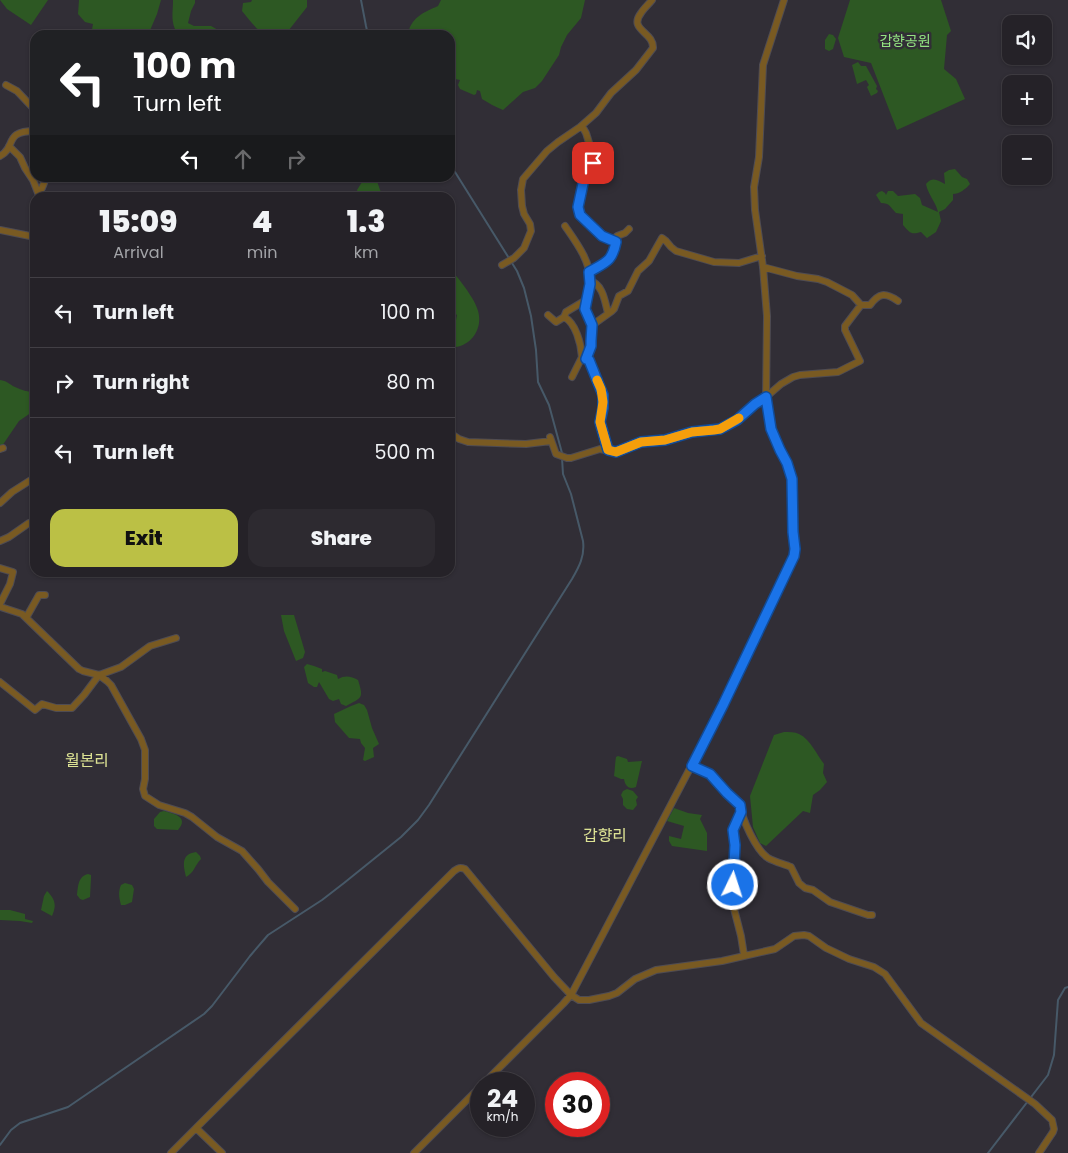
<!DOCTYPE html>
<meta charset="utf-8">
<style>
:root{--surface:#252228;--page:#2d2a30;--text:#f1f3f6;--muted:#a3a4a8;--line:#423f45;--accent:#bbc045}
body{margin:0;font-family:Poppins,"Noto Sans KR",sans-serif;background:var(--page);color:var(--text);height:100vh;display:flex;flex-direction:column;font-size:19px;white-space:nowrap}
*{box-sizing:border-box;margin:0}
p{font-size:16px;color:var(--muted)}
.icon{flex:none;width:28px;height:28px;fill:none;stroke:currentColor;stroke-width:2;stroke-linecap:round;stroke-linejoin:round}
.map{position:relative;flex:1;overflow:hidden}
.details{position:absolute;left:30px;top:192px;width:425px;height:385px;display:flex;flex-direction:column;background:var(--surface);border-radius:15px;box-shadow:0 1px 4px #0004,0 0 0 1px var(--line)}
.details>*{flex:none}
.top-card{position:absolute;left:30px;top:30px;width:425px;height:152px;border-radius:15px;box-shadow:0 1px 4px #0004,0 0 0 1px var(--line);background:#202124;color:#fff;overflow:hidden}
.fabs{position:absolute;left:1002px;top:15px;display:grid;gap:10px}
.fabs a{display:grid;place-items:center;width:50px;height:50px;border-radius:10px;background:var(--surface);box-shadow:0 1px 4px #0004,0 0 0 1px var(--line);font-size:25px}
.speed{position:absolute;left:470px;top:1072px;display:flex;gap:10px;font-size:25px;font-weight:700;text-align:center}
.speed>*{display:grid;place-content:center;width:65px;height:65px;border-radius:50%;background:var(--surface);box-shadow:0 1px 4px #0004,0 0 0 1px var(--line);line-height:1}
.speed small{font-size:12px;font-weight:400}
.speed .limit{border:8px solid #d22;background:#fff;color:#111}
.pin{position:absolute;display:grid;place-items:center;width:42px;height:42px;color:#fff;margin:-21px;border-radius:10px;box-shadow:0 2px 8px #0006}
.me{position:absolute;width:55px;margin:-28px;rotate:4deg;stroke-linejoin:round;filter:drop-shadow(0 0 4px #0008)}
.turn{display:flex;align-items:center;gap:18px;height:105px;padding:0 20px;font-size:22px}
.turn .icon{width:65px;height:65px;stroke-width:2.5}
.turn b{display:block;font-size:35px;line-height:42px}
.lanes{display:flex;align-items:center;height:48px;padding:0 20px;background:#0003;justify-content:center;gap:25px;direction:ltr}
.lanes .off{opacity:.35}
.eta{display:flex;justify-content:space-evenly;align-items:center;height:85px;text-align:center}
.eta b{font-size:30px;font-weight:800;line-height:35px}
.cta{display:flex;gap:10px;margin-top:auto;padding:10px 20px}
.cta a{flex:1;height:58px;border-radius:15px;background:var(--accent);color:#111;font-size:20px;font-weight:800;line-height:58px;text-align:center}
.cta a+a{background:var(--page);color:var(--text)}
ul{padding:0;list-style:none}
li{display:flex;align-items:center;gap:15px;height:70px;padding:0 20px;border-top:1px solid var(--line)}
li div{flex:1}
li b{display:block;font-size:19px}
li em{font-style:normal}
.map>svg:first-child{display:block}
.green{fill:#2d5823}
.lines{fill:none;stroke-linecap:round;stroke-linejoin:round}
.stream{stroke:#475968;stroke-width:2}
.minor-casing{stroke:#4f4c53;stroke-width:8}
.minor{stroke:#795a22;stroke-width:6}
.route-casing{stroke:#114b97;stroke-width:12}
.route{stroke:#1a73e8;stroke-width:9}
.slow{stroke:#f59e0b;stroke-width:9}
.labels{text-anchor:middle;dominant-baseline:central;stroke-width:5;stroke-linejoin:round;paint-order:stroke}
.park-label{font-size:14px;fill:#93e481;stroke:#312e36}
.quarter-label{font-size:16px;fill:#dde394;stroke:#312e36}
</style>
<div class="map">
<svg width="1068" height="1153" viewBox="0 0 1068 1153">
<rect width="100%" height="100%" fill="#312e36"/>
<path class="green" d="M0,0H48L31,25L7,9Z
M79,0H161L157,14L148,35H91L93,24L85,22L78,14Z
M173,0H195V3L191,11L188,23L194,26H211L227,35H178C170,21 173,15 173,0Z
M252,0H307V7L285,35C279,35 270,37 265,34C256,30 248,18 242,11L243,3L251,2Z
M441,0H585L581,18L567,35L561,47L559,55L542,81L535,88L523,92L503,110C495,107 489,103 482,99L480,91L477,90L476,94L474,95L460,89L458,85L460,80L450,78V35H408C410,18 424,12 438,6Z
M850,0H941L951,31L947,35L944,69L956,79L965,99L897,130L871,63L844,57L838,38Z
M829,34L833,35L836,39L833,49L829,51L825,49V40Z
M858,62L861,66H866L877,86L876,89L878,91L877,93L871,96L867,87L869,85L866,80L857,84L852,65Z
M955,169L962,177L967,179L970,184C966,189 959,194 953,194V200L945,209L939,212L941,221L936,232L927,238L921,232C911,235 910,233 903,225V214L896,213C890,207 890,203 881,203L876,195L879,192L882,191L885,193L886,195L888,191H893L898,196L915,194L920,198L922,205L938,212C936,202 928,195 926,184C932,176 938,180 945,184L944,173L949,170Z
M361,178H376L380,190L385,197H359L357,190L362,182Z
M450,269C458,277 474,298 477,308C484,325 474,344 456,347L454,330L457,315L450,310Z
M0,380C7,381 9,384 15,387C21,390 28,392 35,392V410L19,421L2,446L0,447Z
M281,615H294L305,652L303,658L296,661L284,631Z
M307,664L314,666L322,669V672L325,671L337,675L338,679C345,675 351,676 358,680C364,699 362,697 346,706L341,704L339,699L333,701L329,699L319,682L317,687H314L308,683L304,667Z
M359,703L364,705L367,710L372,728L379,744L373,748L374,757L365,761L363,760L365,748L361,743L360,739L349,738L335,722L334,714L351,706Z
M784,732C789,732 795,732 799,734C810,739 817,755 824,764L823,773L827,782L820,790L813,795L810,813L803,811L766,846L760,843L753,827L750,796L774,735Z
M618,756L627,759L628,762L642,761L636,787C628,790 625,785 624,779H621L614,776C615,769 615,763 616,757Z
M627,789L633,791L638,797L636,800L637,805L633,810L627,809L623,805V799L621,795L623,791Z
M674,808L688,813L702,815L700,819L707,833V851L672,846L669,841V836L681,839L684,826L667,821Z
M164,811C175,814 189,817 178,830L157,829L154,826V819L160,812Z
M196,852L200,856L201,859C195,865 194,873 186,877C183,865 181,854 196,852Z
M88,874L91,875V878L90,897L83,900L80,899L77,895C78,887 78,876 88,874Z
M125,883L132,885L134,889L132,902L125,905H121C119,898 118,892 121,885Z
M47,891C55,899 57,905 52,916L41,910L44,896Z
M0,910H10L25,914V919L33,921L32,923L20,921L0,920Z"/>
<g class="lines">
<path class="stream" d="M361,0L366,26L368,35
M450,164L517,271L524,288L531,316L536,350L538,382L549,405L562,453
M0,1145L11,1130L20,1123L68,1107L204,1014L212,1006L250,956L268,935L322,900L344,883L401,837L418,820L429,805L572,579C579,567 585,556 583,541L571,494L563,474L562,458
M988,1153L1048,1075L1054,1055L1058,1000L1065,988L1068,987"/>
<defs>
<path id="minor" d="M6,85L17,91L35,110
M582,126L586,133L595,162L583,168L584,179L579,207L580,215L602,236L616,241
M9,146L20,157L25,168L33,180L40,198
M0,156C17,147 3,131 35,131
M39,193L42,188L46,178
M565,226C576,242 592,263 590,283C589,291 584,301 585,310C586,315 590,319 591,324C594,335 590,348 586,359
M0,230L35,237
M502,265L514,258L524,248L531,231L530,224L524,214L522,206L521,190L523,179L547,151L558,142L580,127L596,113L611,93L636,70L653,48C654,32 628,30 641,13C644,8 649,4 652,0
M763,267L797,276L818,279L827,282L852,295L861,305
M589,272C610,260 613,261 617,236L625,233L629,229
M590,281C603,284 605,302 608,313
M548,315L556,322L564,317C576,323 581,344 582,357
M564,317L566,312L586,300
M591,326L612,311L614,309L619,296L628,291L638,271L649,261L662,238L666,241L671,247L676,251L714,262L739,263L762,256
M572,377L582,357L589,360L603,395V408L599,422L608,450
M450,433L459,439L468,442L526,444L551,441
M550,437L556,454L567,458H571L600,449L616,452L641,442L665,440L692,432L720,429L737,420L755,404L766,397L781,384L793,377L800,375L838,372L860,361L845,330V326L861,305H870C879,293 885,292 898,301
M0,449L3,448
M0,503L12,492L34,478
M0,541L9,537L29,523L35,521
M0,568L13,572L10,584L0,604
M1,607L22,614L79,669L83,671L99,675L121,667L150,646L176,638
M26,618L39,595H45
M0,682L35,710L42,704L56,708H72L84,695L99,675L107,681L111,685L141,739L145,750V779L143,789L145,796L159,805L185,813L192,817L217,837L242,851L258,869L268,882L295,909
M692,766L710,774L727,793L741,805C741,819 757,851 768,858C775,862 784,864 791,867L799,883L805,888L813,890L830,902L868,915H872
M741,812L733,830L735,845L732,901L741,936L744,955
M483,1084L563,1004L571,995L718,715L794,557L795,549L793,532L792,479L787,463L780,450L771,429L766,402L767,316L763,267L755,210L754,187L759,157L763,65L784,0
M196,1128L454,871C458,868 460,867 465,869L554,977L571,995L579,1000H589L609,996L617,993L635,979L656,970L722,961L775,949L794,936L804,935L809,936L826,948L849,959L874,967L885,974L921,1023L1035,1104L1052,1120L1054,1129L1053,1132L1039,1153
M171,1153L196,1128L222,1153
M414,1153L481,1086"/>
</defs>
<use href="#minor" class="minor-casing"/>
<use href="#minor" class="minor"/>
</g>
<g class="lines">
<defs>
<path id="route" d="M593,163L583,168L584,179L578,207L580,215L602,236L616,242C612,262 606,262 589,272L590,284L585,309L592,325L591,341V346L586,359L589,360L603,395V408L600,422L608,450L616,452L641,442L665,440L692,432L720,429L737,420L755,404L766,397L771,429L780,450L787,463L792,479L793,532L795,549L794,556L723,705L692,766L710,774L727,793L740,805L741,812L733,830L735,845L733,885"/>
</defs>
<use href="#route" class="route-casing"/>
<use href="#route" class="route"/>
<path class="slow" d="M597,380L601,389L603,402L600,422L608,450L616,452L641,442L665,440L692,432L714,430L720,429L739,418"/>
</g>
<g class="labels">
<g class="park-label">
<text x="905" y="41">갑향공원</text>
</g>
<g class="quarter-label">
<text x="87" y="760">월본리</text>
<text x="605" y="835">갑향리</text>
</g>
</g>
</svg>
<div class="fabs">
<a><svg class="icon" aria-label="sound" viewBox="0 0 24 24"><path d="M4 9h4l5-4v14l-5-4H4zM17 9q2 3 0 6"/></svg></a>
<a>+</a>
<a>−</a>
</div>
<div class="speed"><div>24<small>km/h</small></div><div class="limit">30</div></div>
<div class="pin" style="left:593px;top:163px;background:#d93025"><svg class="icon" aria-label="arrive" viewBox="0 0 24 24"><path d="M6 21V4h12l-3 4 3 4H6"/></svg></div>
<svg class="me" style="left:733px;top:885px" viewBox="-20 -20 40 40"><circle r="17" fill="#1a73e8" stroke="#fff" stroke-width="3"/><path d="M0-11L8 9 0 5-8 9z" fill="#fff"/></svg>
<div class="top-card">
<div class="turn"><svg class="icon" aria-label="left" viewBox="0 0 24 24"><path d="M17 20v-9H6M10 6l-5 5 5 5"/></svg><div><b>100 m</b>Turn left</div></div>
<div class="lanes"><svg class="icon" aria-label="left" viewBox="0 0 24 24"><path d="M17 20v-9H6M10 6l-5 5 5 5"/></svg><svg class="icon off" aria-label="ahead" viewBox="0 0 24 24"><path d="M12 20V5M6 11l6-6 6 6"/></svg><svg class="icon off" aria-label="right" viewBox="0 0 24 24"><path d="M7 20v-9h11M14 6l5 5-5 5"/></svg></div>
</div>
<section class="details">
<div class="eta">
<div><b>15:09</b><p>Arrival</p></div>
<div><b>4</b><p>min</p></div>
<div><b>1.3</b><p>km</p></div>
</div>
<ul>
<li><svg class="icon" aria-label="left" viewBox="0 0 24 24"><path d="M17 20v-9H6M10 6l-5 5 5 5"/></svg><div><b>Turn left</b></div><em>100 m</em></li>
<li><svg class="icon" aria-label="right" viewBox="0 0 24 24"><path d="M7 20v-9h11M14 6l5 5-5 5"/></svg><div><b>Turn right</b></div><em>80 m</em></li>
<li><svg class="icon" aria-label="left" viewBox="0 0 24 24"><path d="M17 20v-9H6M10 6l-5 5 5 5"/></svg><div><b>Turn left</b></div><em>500 m</em></li>
</ul>
<div class="cta"><a>Exit</a><a>Share</a></div>
</section>
</div>
